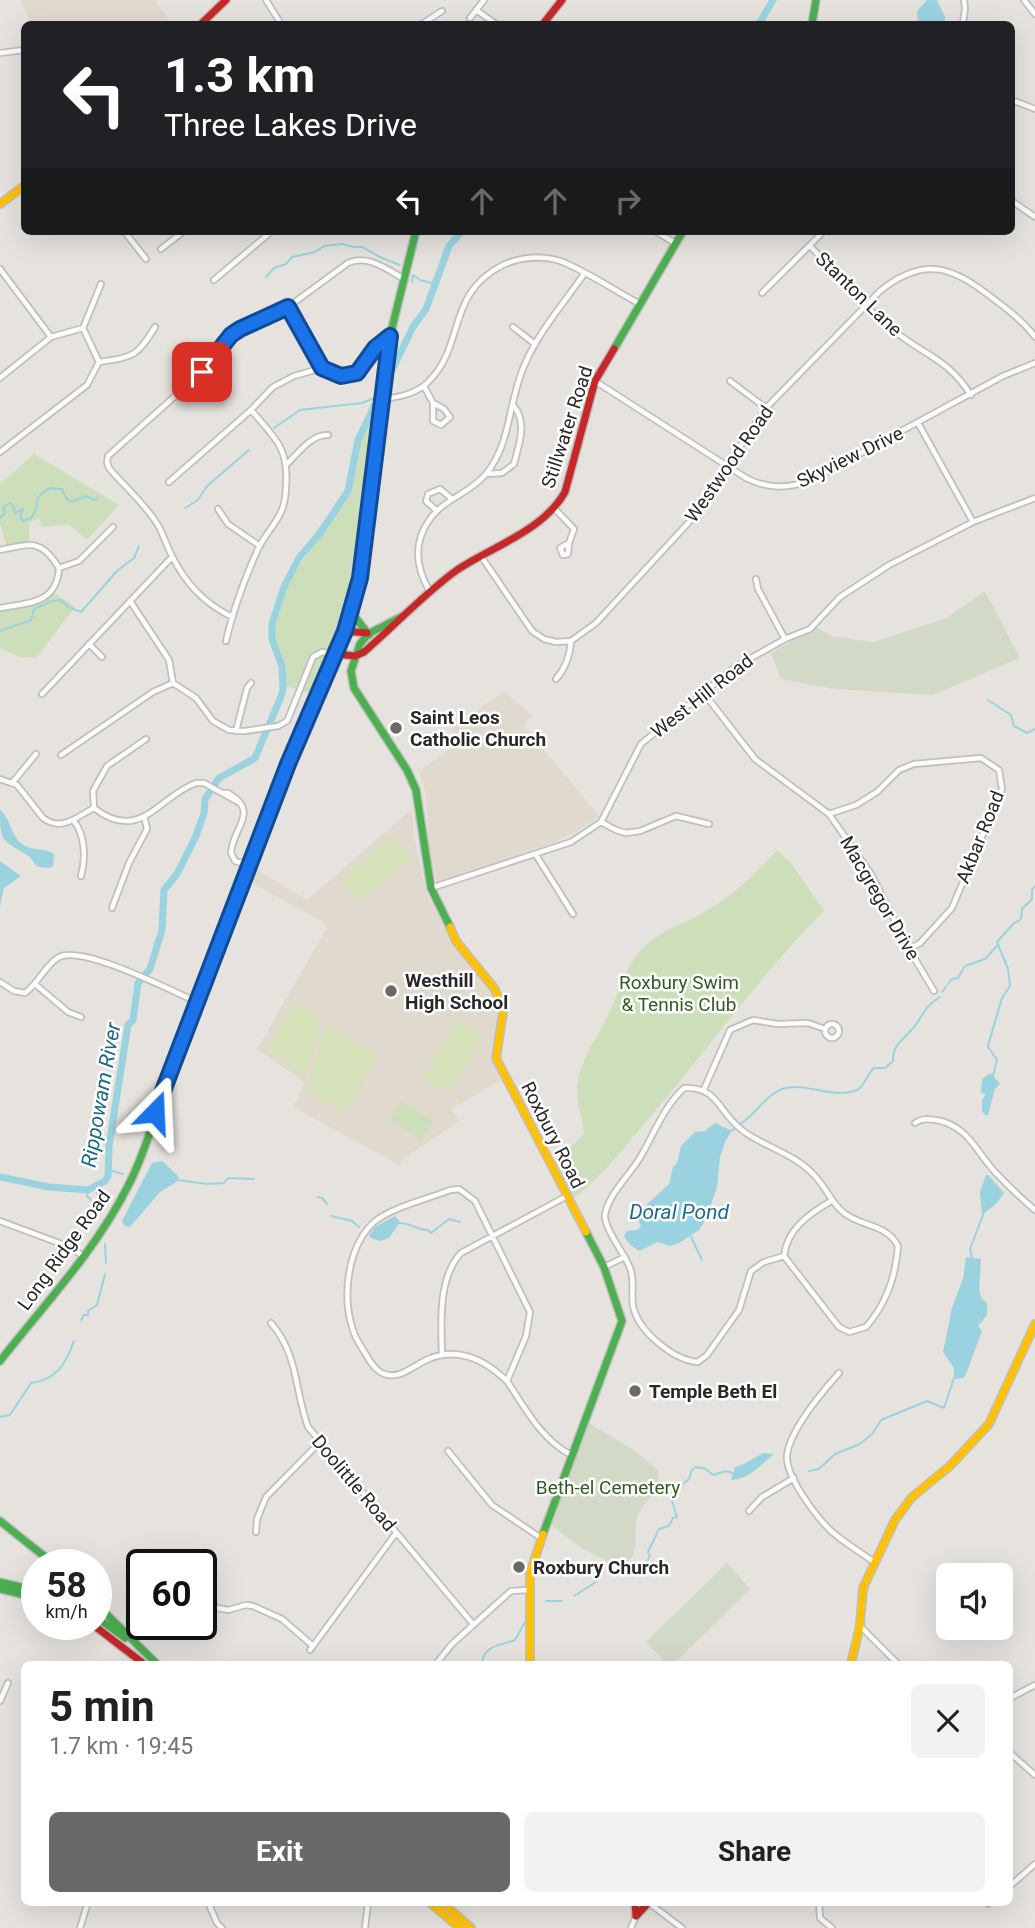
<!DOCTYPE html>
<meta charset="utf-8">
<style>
:root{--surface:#fff;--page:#f2f2f2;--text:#202124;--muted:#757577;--accent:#6a6968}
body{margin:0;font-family:Roboto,sans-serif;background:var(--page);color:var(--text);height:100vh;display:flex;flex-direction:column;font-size:26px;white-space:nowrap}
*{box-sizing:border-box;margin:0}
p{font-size:23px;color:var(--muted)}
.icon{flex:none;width:38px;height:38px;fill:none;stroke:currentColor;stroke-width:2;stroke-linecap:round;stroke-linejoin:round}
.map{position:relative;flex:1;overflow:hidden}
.details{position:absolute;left:21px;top:1661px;width:992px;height:245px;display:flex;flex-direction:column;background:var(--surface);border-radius:10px;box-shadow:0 7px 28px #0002}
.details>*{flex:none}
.top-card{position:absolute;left:21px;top:21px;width:994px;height:214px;border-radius:10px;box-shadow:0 7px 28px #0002;background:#202124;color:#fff;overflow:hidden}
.fabs{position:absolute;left:936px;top:1563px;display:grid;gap:14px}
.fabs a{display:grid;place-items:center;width:77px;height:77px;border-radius:10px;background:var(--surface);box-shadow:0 7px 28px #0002;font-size:35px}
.speed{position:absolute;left:21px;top:1549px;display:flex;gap:14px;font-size:35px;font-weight:700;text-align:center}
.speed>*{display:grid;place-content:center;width:91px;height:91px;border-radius:50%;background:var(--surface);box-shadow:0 7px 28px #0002;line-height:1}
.speed small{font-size:18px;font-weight:400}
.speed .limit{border:4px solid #111;border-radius:10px;background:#fff;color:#111}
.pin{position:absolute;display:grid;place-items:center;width:60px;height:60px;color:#fff;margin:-30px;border-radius:14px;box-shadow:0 4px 10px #0006}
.me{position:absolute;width:77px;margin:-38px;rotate:21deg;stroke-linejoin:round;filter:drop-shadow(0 0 5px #0008)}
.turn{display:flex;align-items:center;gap:24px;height:147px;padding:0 28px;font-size:32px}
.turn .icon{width:91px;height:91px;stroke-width:2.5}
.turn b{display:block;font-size:49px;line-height:60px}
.lanes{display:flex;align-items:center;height:66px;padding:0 28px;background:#0003;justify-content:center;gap:35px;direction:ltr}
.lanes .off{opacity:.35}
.round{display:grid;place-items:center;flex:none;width:74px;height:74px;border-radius:10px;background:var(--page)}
.headline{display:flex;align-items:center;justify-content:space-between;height:119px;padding:0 28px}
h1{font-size:42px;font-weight:700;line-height:52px}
.action{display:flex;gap:14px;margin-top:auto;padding:14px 28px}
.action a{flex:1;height:80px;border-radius:10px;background:var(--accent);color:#fff;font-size:28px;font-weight:700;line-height:80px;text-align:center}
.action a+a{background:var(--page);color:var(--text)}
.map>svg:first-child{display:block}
.education{fill:#e0d9cd}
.green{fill:#ccdeba}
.cemetery{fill:#d3d9c7}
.pitch{fill:#d5e1b9}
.water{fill:#9ad3df}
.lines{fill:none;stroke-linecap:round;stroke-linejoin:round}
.stream{stroke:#9ad3df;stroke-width:2}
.river{stroke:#9ad3df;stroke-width:7}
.street-casing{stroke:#c0bfbf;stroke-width:8}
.fast-casing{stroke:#c0bfbf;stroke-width:10}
.slow-casing{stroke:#c0bfbf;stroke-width:10}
.jam-casing{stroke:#c0bfbf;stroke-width:10}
.street{stroke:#fbfbfa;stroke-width:4.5}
.fast{stroke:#4caf50;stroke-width:7}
.slow{stroke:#ffc107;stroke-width:7}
.jam{stroke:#c62828;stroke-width:7}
.route-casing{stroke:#114b97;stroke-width:18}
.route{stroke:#1a73e8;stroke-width:12}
.poi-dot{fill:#6a6968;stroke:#fff;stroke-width:2.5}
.labels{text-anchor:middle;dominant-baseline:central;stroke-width:5;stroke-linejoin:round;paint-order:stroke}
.street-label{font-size:19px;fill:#282828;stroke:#fff}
.poi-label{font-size:19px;font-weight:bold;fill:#282828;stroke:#fff;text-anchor:start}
.park-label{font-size:19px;fill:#315c21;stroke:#fff}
.water-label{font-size:21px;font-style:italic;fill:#1c6a88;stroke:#fff}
</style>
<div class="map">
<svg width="1035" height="1928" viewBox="0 0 1035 1928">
<rect width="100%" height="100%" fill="#e6e2de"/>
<path class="education" d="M20,0H155L172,24H31Z
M504,691L533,716L523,725L599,816L578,831L552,843L437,882L429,844L426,794L419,771L460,743L450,729Z
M412,809L414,837L427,895L455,945L497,997L500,1015L493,1061L501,1080L451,1109L459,1121L404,1158L399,1165L293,1107L305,1082L257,1049L327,928L323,922L250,882L255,869L307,900Z"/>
<path class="green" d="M378,399L359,559L316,695L283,685L274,647L278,598L346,497L353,453L370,404Z
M34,454L119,505L87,540L69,524L42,527L39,518L29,523V548L24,546L7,549L0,524V484Z
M48,589L75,607L36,658L20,657L0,648V606L39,599Z
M777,850L791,863L824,911C760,975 709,1048 650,1117C626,1145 602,1177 573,1199L554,1163L584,1134C582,1118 575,1097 578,1081C582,1056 599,1035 609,1013C620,991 626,964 644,947C660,931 680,925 699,915C730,899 754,875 777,850Z
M401,1101L433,1121L422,1140L390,1120Z"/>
<path class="cemetery" d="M985,591L1020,658L933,695L834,689L781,679L771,653L816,627L831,636L874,642L947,618Z
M587,1422L634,1450L658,1470L659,1486C653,1495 640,1507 637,1518C632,1541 643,1552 621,1568L583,1549L550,1524Z
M727,1563L750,1589L674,1664H667L646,1642Z"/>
<path class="pitch" d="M392,836L411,858L360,901L341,879Z
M295,1003L322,1019L305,1078L270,1050L269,1045Z
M458,1020L484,1035L449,1093L424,1077Z
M326,1027L376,1053L378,1057L343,1114L307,1089Z"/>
<path class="water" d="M927,0H937L945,17V24H918L917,11Z
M0,810C11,818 10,835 22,844C32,852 44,847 54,854L53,866L49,868L38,867C33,863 32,858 27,855C1,839 0,842 0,810Z
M0,861L21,876L4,888L0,906Z
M991,1073L1000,1084L995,1089L988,1115H985L982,1111V1100L986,1094L981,1093L982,1079Z
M715,1123L732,1131L726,1140L720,1157L717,1187L706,1219L699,1230L679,1243L670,1246L658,1242L639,1251L629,1244L624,1236L627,1231L638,1230L641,1226L637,1218L639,1212L669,1184L673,1167L677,1163L681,1146L695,1132L705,1131Z
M162,1161L179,1177L178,1181L160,1192L130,1227L125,1226L122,1221L152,1163Z
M986,1175H988L1004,1193L997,1203L982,1215L980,1192Z
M395,1216L400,1222L389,1238L380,1241L371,1238L369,1235L375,1227Z
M966,1257L981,1259L979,1290L982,1299L987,1303V1315L978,1326L982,1331L966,1374L963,1378L954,1379V1368L943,1352L952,1308L963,1279Z
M763,1453L774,1454C762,1464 748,1480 731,1480L735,1467L744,1464Z"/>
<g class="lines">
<path class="stream" d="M266,277L274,268L286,264L292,257L315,252L324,246L342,244L354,247H362L382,258L400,265
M412,282L413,275L420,280L435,284
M274,428L300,410L362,403L377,397
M185,508L198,500L207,486L249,450
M0,518L5,513L3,507L10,503L13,505L15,513L23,509L20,517L23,521L31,518L37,508C34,498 42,493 50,488L62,489L66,498L72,502L86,496L94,500L97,499
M0,631L31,620L34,609L52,601L61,600L68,607L81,612L117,571L134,558L139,546
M988,700L1011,715L1014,726L1027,733L1035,729
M948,984L952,979L958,978L965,966L985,959L997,946
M942,992L946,987
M993,1076L997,1060L988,1047L989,1042L1002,998L1010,986L1008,969L997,942L1013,924L1021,919L1022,909L1032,899V890L1035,886
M740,1124C756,1115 764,1096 782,1089C806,1081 833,1100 857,1090C864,1087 868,1073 874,1068H885L893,1061C892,1045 905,1038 914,1027C924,1014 925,1006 940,997
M732,1130L735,1129
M109,1170L123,1174
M178,1180L207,1184L224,1183L228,1178L254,1179
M96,1188L98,1199L103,1206L101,1211
M88,1190L87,1196L101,1212
M317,1197L322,1198L327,1204
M331,1216L352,1221L359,1227
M398,1223C411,1222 417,1231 428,1230L431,1233L449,1219L460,1222
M691,1237L702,1260
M105,1244L106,1263
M972,1258L970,1249L983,1215
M81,1320L84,1315H88V1311L97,1305L105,1274
M0,1417L10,1415L31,1383C57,1380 66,1363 74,1341
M809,1471L819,1469L835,1454L860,1444L872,1434L881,1420L927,1401L944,1408L954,1378
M618,1574C633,1572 645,1569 650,1555L648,1552L659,1529L669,1526L673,1518L677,1517L672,1501L683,1484L689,1479L692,1470L696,1467L706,1469L713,1475L726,1471L733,1473
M574,1596L596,1582
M546,1601H562
M482,1664C484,1644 500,1646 515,1640L525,1622"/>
<path class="river" d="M759,24L773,0
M0,1177L49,1187L88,1190L105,1181L108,1176L109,1146L128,1025L133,1020L138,983L150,969L162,930L164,890L177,874L196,836L204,813L205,799L219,778L255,758L280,699L283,690L282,666L272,639V624L284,587L299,558L320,533L348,491L358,440L413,327L426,309L449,246L462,231"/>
<defs>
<path id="street" d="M266,0L281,24
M1024,0L1035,14
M476,10L496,24
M470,18L484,0
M422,24L442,11
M963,24L965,8L964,0
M0,53L24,50
M1012,100L1035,109
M1012,201L1035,217
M124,231L146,259
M655,231L675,243
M810,246C837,274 863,306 893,330C925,356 947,358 971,395
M161,249L184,231
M0,269L51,337
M214,280L272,231
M762,293L824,231
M288,307L322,368
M513,327L535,344
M83,328L101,284
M99,362C133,357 137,357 155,327
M0,378L51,337L83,328L99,362
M595,381L746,478C768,489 788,489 811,480L1003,376L1035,363
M730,381L766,408
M424,386L433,403V421L441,425L450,417L444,409L433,403
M383,399C401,397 419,393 431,379C465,342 447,293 503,265C520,257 542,255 560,261C583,269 617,292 640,304
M918,423L973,522
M0,452L87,385L99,362
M287,464C298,453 312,434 328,435
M486,474L502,473L514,464C519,444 528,422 513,405
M169,482L251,410L273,387L294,376L322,368L341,376L357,373L375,348L390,336
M554,508L574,529L569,543L568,554L563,555L560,548L569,543
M218,509L228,524L260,546
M437,511L426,501L428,494L440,489L452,499
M0,550C30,544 41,538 59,568
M481,556L532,631L544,639L556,642L571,641L596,623L690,521L766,408L880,291C926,254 954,268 995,300C1010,311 1024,322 1035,337
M59,568L79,561L113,527
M756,579L758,589L785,639
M430,592C420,575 414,556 421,536C435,498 465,499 486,474C512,442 508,400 525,364C539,331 564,303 584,274
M130,601L169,660L173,683
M0,608C28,603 57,604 59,568
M232,617C204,603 186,584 172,556C166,545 163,532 156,522C143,502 124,486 109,468L107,462L108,456L202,372L231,335L240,329L288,307L348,263C367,254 387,269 404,279
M226,641C233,610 245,578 258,549C264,536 275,525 281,512C285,503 286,495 286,485C289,448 274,437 251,410
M89,644L102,657
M556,679C565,669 570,655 571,641
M173,683L196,698L213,721L229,730L245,731L278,726L287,721L290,714L313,657L322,652L335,654
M703,692L755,759L829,814L871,874L909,949L934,991
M42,694L172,557
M236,731L247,688L251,683
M61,755L153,692L173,683
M0,779L17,785L43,818C62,832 76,817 94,808C140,844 159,796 196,783H204L240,803
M12,783L36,754
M222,793H228C261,812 232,828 231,853L235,861L249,865
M94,808L93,791L107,766L146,739
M829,814L856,805L877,792L899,770L914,764L981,758L999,770L1002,789L952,908L920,943L909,949
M74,821C85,835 86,859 81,876
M601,822L616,830L626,833L640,831L676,816L709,824
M536,855L573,914
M431,888L571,842L601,822L641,744L735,667L785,639L810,629L840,597L889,565L973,522L1035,498
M112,908L129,863L147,829L144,816
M0,982L14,991L25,993C38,984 45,965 59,957C83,945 172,991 197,1002
M35,984L68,1012L81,1017
M825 1031a7 7 0 1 1 14 0a7 7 0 1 1-14 0Z
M684,1088C720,1086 718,1115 746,1133C768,1148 796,1155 814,1175C826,1187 831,1203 844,1213C862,1227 887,1224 898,1246C896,1275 886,1304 866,1327L849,1332L839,1327L784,1256L764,1262L751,1271L739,1310L707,1355L698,1362C673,1360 638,1331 633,1306C631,1293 635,1281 630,1268C625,1254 604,1229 605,1215C608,1194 631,1174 641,1156C655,1132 663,1108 684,1088Z
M704,1089L730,1030L753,1020L777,1024L808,1023L825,1029
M915,1123C922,1118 928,1119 936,1120C967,1125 976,1151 995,1172C1008,1186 1021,1198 1035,1210
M0,1221L67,1246L82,1255
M784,1256C787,1229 809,1214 831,1201
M604,1267L625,1257
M271,1323C299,1356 294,1388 308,1427L473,1624
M442,1354C441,1323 438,1277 461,1253L567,1196
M839,1373C822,1392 790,1430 787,1455C785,1476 816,1516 830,1530C843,1542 860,1552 874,1562
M507,1381C486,1361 460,1347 431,1358C416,1363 399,1382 382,1373C374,1369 369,1360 365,1353C361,1346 355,1338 353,1330C342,1298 347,1249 372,1224C388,1208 428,1199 450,1190L459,1189L475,1201L530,1312L526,1336L507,1381C525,1408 541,1439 571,1455
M448,1451L492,1505L541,1538
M749,1511L762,1497L794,1478
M256,1532L257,1519L266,1497L320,1442
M215,1607L211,1598L204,1599L207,1606L228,1610L246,1605L253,1606L282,1619L313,1646
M860,1626L898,1664
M310,1650L396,1533
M436,1664L452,1644L511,1591L529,1590
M1010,1698L1035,1685
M0,1701L8,1683
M1010,1753L1035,1775
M1010,1886L1035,1864
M208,1902L217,1923L222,1928
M819,1902L820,1918L832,1928
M649,1903L682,1928
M988,1904L991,1902
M80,1928L88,1902
M365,1928L368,1902
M631,1928L636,1916"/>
<path id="fast" d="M812,24L816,0
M614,349L683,231
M367,524L390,336L416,231
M352,607L355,617L369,635
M403,616L368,634L360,644L351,671L354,688L407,770L416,790L431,888L450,927
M0,1361C44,1305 96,1250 128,1186C143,1158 152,1125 163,1095
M0,1521L54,1564
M543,1534L622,1321L604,1267L586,1232
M0,1582L37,1591
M0,1589L37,1598
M96,1604L157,1664
M96,1617L125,1638"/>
<path id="slow" d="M0,204L24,186
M450,927L456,941L494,988L501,1002L503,1013L496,1058L586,1232
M163,1095L288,764L336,654L360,578L367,524
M530,1664V1573L543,1534
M851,1664L860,1625L863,1588L895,1520L912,1497L950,1466L989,1424L1035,1324
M429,1902L460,1928
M442,1902L471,1928"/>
<path id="jam" d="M201,24L226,0
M543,24L562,0
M345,631L367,633
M336,654L355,656L364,652C393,627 426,592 457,570C493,546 543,531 565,492L595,381L614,349
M92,1624L144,1664
M635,1902L636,1916
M636,1916L649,1902"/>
</defs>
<use href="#street" class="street-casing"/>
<use href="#fast" class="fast-casing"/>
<use href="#slow" class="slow-casing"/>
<use href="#jam" class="jam-casing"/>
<use href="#street" class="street"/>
<use href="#fast" class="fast"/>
<use href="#slow" class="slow"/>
<use href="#jam" class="jam"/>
</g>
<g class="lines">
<defs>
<path id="route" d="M155,1112L288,764L345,631L360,578L390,336L375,348L357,373L341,376L322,368L288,307L240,329L231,335L202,372"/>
</defs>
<use href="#route" class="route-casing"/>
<use href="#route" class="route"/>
</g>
<g class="poi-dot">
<circle cx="396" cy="728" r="7"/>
<circle cx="391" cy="991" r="7"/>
<circle cx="635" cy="1391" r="7"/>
<circle cx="519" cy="1567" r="7"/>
</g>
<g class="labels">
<g class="street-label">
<text transform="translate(859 294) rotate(44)">Stanton Lane</text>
<text transform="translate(567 427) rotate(-72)">Stillwater Road</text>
<text transform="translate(850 457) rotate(-26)">Skyview Drive</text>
<text transform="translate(729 464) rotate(-55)">Westwood Road</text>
<text transform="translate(702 696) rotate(-38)">West Hill Road</text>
<text transform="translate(980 837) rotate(-68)">Akbar Road</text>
<text transform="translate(880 898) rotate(60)">Macgregor Drive</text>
<text transform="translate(553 1135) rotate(63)">Roxbury Road</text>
<text transform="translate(64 1250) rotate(-54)">Long Ridge Road</text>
<text transform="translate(354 1483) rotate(50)">Doolittle Road</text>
</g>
<g class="poi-label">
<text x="410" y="717">Saint Leos<tspan x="410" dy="22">Catholic Church</tspan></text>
<text x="405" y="980">Westhill<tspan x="405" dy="22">High School</tspan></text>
<text x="649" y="1391">Temple Beth El</text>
<text x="533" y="1567">Roxbury Church</text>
</g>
<g class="park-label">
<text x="679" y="982">Roxbury Swim<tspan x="679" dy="22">&amp; Tennis Club</tspan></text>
<text x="608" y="1487">Beth-el Cemetery</text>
</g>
<g class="water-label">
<text transform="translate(101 1095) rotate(-80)">Rippowam River</text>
<text x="679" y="1212">Doral Pond</text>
</g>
</g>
</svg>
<div class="fabs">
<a><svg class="icon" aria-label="sound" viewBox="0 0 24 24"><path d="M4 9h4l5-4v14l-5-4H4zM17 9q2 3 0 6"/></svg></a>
</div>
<div class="speed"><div>58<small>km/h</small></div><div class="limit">60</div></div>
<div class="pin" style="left:202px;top:372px;background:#d93025"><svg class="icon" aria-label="arrive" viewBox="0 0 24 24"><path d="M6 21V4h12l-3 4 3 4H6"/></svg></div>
<svg class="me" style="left:155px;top:1112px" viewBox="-20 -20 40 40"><path d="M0-17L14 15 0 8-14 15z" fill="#1a73e8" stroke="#fff" stroke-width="4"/></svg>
<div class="top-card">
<div class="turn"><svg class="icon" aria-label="left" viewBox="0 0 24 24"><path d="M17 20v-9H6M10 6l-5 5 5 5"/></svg><div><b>1.3 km</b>Three Lakes Drive</div></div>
<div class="lanes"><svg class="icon" aria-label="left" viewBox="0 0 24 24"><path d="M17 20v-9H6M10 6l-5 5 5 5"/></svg><svg class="icon off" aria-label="ahead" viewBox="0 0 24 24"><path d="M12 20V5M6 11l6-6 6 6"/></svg><svg class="icon off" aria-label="ahead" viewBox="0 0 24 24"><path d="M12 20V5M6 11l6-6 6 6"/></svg><svg class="icon off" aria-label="right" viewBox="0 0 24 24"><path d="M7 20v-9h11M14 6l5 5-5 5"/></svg></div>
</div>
<section class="details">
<div class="headline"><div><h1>5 min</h1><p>1.7 km · 19:45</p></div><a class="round"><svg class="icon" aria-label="close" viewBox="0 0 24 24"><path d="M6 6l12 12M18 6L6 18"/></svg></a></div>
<div class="action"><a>Exit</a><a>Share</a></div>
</section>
</div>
